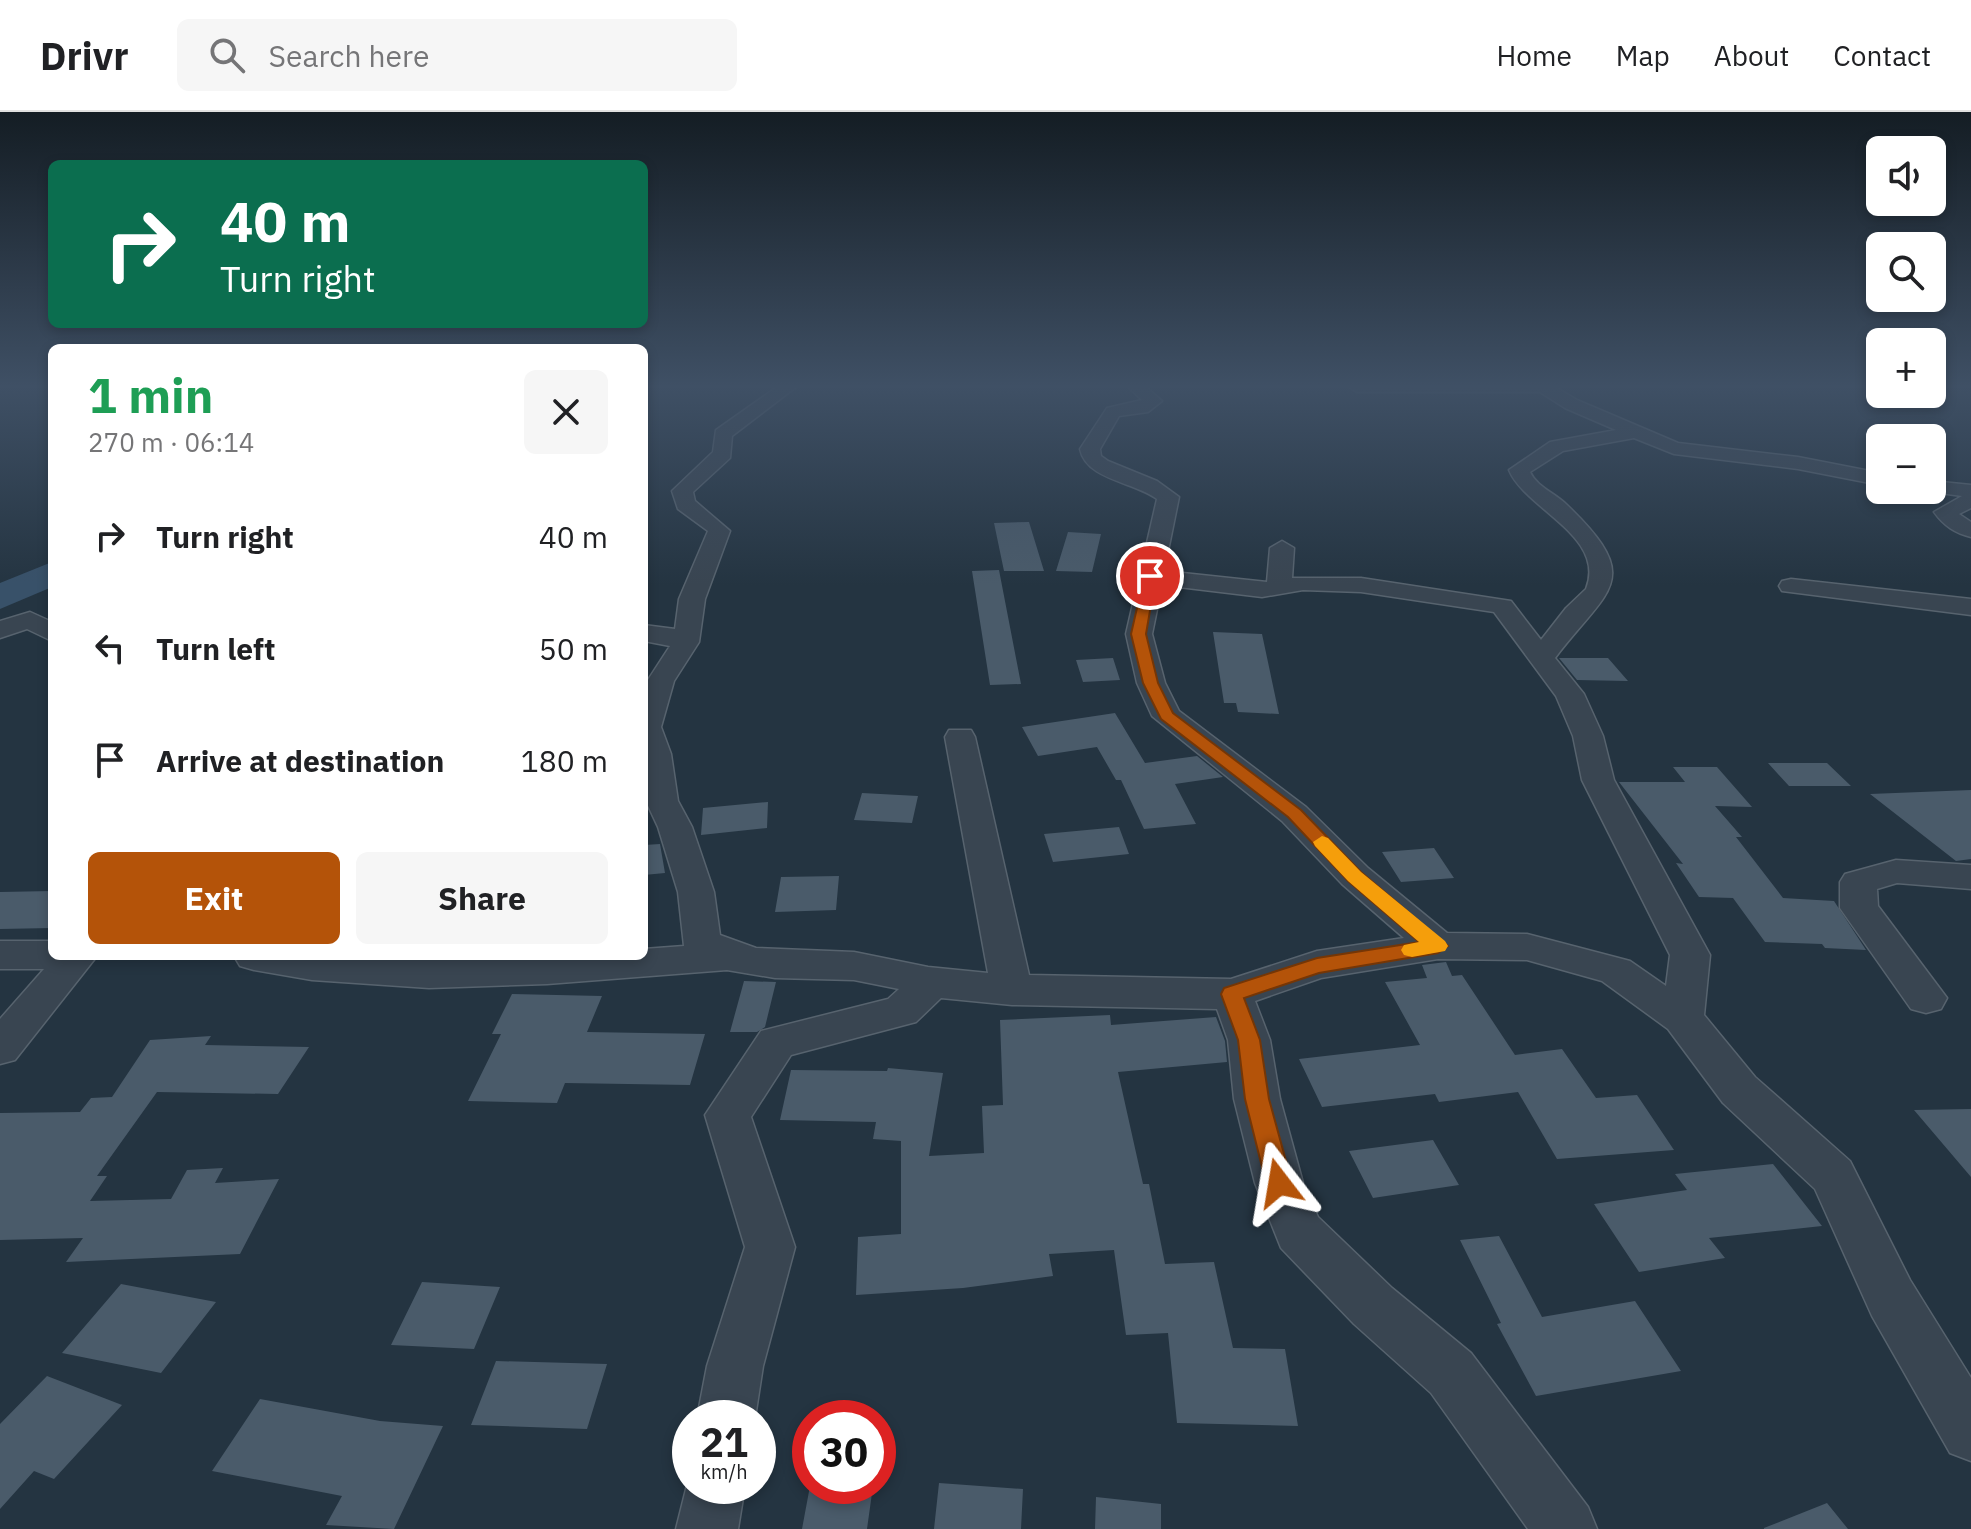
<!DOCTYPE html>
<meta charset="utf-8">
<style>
:root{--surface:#fff;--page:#f6f6f6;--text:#202124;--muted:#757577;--line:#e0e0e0;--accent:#b45309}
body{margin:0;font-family:"IBM Plex Sans",sans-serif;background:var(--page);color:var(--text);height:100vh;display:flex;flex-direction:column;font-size:30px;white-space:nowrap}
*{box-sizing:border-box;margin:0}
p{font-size:26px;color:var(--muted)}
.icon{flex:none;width:44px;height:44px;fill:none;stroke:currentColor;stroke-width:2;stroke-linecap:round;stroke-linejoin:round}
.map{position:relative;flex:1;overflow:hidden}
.details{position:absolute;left:48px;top:232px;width:600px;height:616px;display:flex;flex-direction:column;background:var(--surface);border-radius:12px;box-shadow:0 4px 12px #0003}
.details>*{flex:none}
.banner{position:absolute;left:48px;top:48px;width:600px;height:168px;border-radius:12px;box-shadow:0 4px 12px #0003;background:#0b6e4f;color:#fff;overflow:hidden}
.controls{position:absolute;left:1866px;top:24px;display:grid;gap:16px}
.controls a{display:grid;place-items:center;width:80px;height:80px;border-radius:12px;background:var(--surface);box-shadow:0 4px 12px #0003;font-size:40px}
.speed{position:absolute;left:672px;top:1288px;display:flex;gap:16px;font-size:40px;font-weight:700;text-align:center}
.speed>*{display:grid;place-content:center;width:104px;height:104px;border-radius:50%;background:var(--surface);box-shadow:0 4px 12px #0003;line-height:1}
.speed small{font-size:20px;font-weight:400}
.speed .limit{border:12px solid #d22;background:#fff;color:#111}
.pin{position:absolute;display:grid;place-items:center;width:68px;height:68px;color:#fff;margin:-34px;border:4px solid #fff;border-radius:50%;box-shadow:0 2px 8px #0007}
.me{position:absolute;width:88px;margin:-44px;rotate:346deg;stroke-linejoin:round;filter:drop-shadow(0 0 6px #0008)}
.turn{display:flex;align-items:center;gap:28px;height:168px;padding:0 40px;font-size:36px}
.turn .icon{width:104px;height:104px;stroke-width:2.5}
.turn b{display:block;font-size:56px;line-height:68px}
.round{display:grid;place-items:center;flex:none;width:84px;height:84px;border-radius:12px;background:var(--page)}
.head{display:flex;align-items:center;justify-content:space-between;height:136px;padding:0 40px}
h1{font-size:48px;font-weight:800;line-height:60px;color:#1e9e55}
.button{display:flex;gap:16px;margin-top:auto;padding:16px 40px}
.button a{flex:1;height:92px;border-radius:12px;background:var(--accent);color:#fff;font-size:32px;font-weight:800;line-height:92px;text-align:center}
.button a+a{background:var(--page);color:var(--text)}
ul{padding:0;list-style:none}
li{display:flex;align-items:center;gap:24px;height:112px;padding:0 40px}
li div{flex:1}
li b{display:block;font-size:30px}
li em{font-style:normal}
header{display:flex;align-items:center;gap:48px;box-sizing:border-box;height:112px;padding:0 40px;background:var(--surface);border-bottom:2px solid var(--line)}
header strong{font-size:38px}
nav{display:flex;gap:44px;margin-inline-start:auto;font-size:28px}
.search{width:560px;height:72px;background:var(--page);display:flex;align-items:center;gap:20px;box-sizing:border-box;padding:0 28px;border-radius:12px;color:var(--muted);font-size:30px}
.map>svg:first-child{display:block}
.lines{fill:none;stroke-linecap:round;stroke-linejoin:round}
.river{fill:#385169;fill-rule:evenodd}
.building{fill:#4a5b6a}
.minor-casing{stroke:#57636e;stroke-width:3}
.minor{fill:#394551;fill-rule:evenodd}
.route{fill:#b45309;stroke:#753606;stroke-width:2}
.slow{fill:#f59e0b}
</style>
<header>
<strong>Drivr</strong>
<div class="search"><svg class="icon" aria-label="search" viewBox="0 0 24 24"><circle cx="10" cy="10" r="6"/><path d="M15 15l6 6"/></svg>Search here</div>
<nav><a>Home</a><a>Map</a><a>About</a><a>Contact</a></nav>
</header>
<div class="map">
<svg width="1971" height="1417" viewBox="0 0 1971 1417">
<rect width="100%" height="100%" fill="#243441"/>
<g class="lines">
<path class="river" d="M52,450V475L0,497V471Z"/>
</g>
<path class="building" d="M1029,410L1044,459H1004L994,411Z
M1068,420L1101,422L1092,460L1056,459Z
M999,458L1021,572L990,573L972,459Z
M1213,520L1262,522L1279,602L1238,600L1236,591H1224Z
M1113,546L1120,568L1083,570L1076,548Z
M1559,546H1608L1628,569L1577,568Z
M1115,601L1145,651L1197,644L1223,665L1175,672L1196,712L1144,717L1121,668H1116L1097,635L1038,644L1022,615Z
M1768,651H1827L1851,674H1789Z
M1673,655H1717L1752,695L1715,694L1742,725H1736L1783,786L1834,789L1866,838L1825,836L1822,832L1765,830L1733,786L1699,785L1676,751L1683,752L1619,670H1685Z
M1971,678V747L1956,749L1870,682Z
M862,681L918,684L912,711L854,708Z
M768,690L767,716L701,723L703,696Z
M1119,715L1129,742L1053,750L1044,722Z
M660,732L665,761L644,763V733Z
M1434,736L1454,766L1401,770L1382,740Z
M839,764L836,798L775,800L781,765Z
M52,779V816L0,817V780Z
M1446,850L1452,864L1462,863L1515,943L1562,937L1596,986L1637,983L1674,1038L1557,1047L1518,980L1439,990L1435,982L1322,995L1299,947L1420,933L1385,870L1427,866L1422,853Z
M744,869L776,870L765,915L757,920H730Z
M512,882L602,884L587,920L705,922L690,973L565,971L557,991L468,989L501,922H492Z
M1110,903L1111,913L1216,905L1225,929L1227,950L1118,960L1143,1072H1149L1165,1152L1214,1150L1233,1236L1285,1237L1298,1314L1177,1311L1168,1221L1126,1223L1114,1138L1049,1142L1053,1164L963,1176L856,1183L858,1125L901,1122V1029L873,1027L876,1010L780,1008L791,958L887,959L888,956L943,961L929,1044L984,1041L982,994L1003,993L1000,908Z
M211,924L205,933L309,935L278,982L157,980L97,1064H107L90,1089L171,1087L187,1058L223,1056L215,1071L279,1067L240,1142L66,1150L83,1126L0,1128V1001L80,1000L91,986L112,985L150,928Z
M1971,997V1065L1914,998Z
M1433,1028L1459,1073L1373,1086L1349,1039Z
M1773,1052L1822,1114L1709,1126L1725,1146L1639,1160L1594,1092L1687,1078L1675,1062Z
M1499,1124L1542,1205L1635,1189L1681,1259L1536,1284L1497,1212L1501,1211L1460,1128Z
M422,1170L500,1175L474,1237L391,1233Z
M121,1172L216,1190L161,1261L62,1241Z
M496,1249L607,1252L587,1317L471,1313Z
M47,1264L122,1293L54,1367L34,1359L0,1397V1312Z
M260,1287L380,1309L443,1314L394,1417L326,1413L342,1384L212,1359Z
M939,1371L1023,1377L1021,1417H934Z
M810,1374H873L867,1417H802Z
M1096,1385L1161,1392V1417H1095Z
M1827,1391L1848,1417H1764V1416Z"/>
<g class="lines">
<defs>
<path id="minor" d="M777,275H796L732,324L730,346L693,380L695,389L730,419L705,487L699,530L674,569L661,615L671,642L678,689L692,715L714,780L720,823L756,836L854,840L928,855L988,861L945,625L949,618H971L975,625L1029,863L1231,867L1317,839L1404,826L1342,772L1282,709L1152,604L1137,571L1126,522L1157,387C1135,370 1086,368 1080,337L1107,296L1142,288L1128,275H1146L1162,289L1148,300L1119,304L1100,337L1101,344L1108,349L1157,369L1179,385L1164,459L1267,470L1270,436L1282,429L1294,436L1292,466H1361L1511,489L1541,528L1566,496L1586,477C1607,424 1525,397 1509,358L1550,330L1616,318L1565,296L1540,280H1357L1349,275H1555L1577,288L1678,331L1798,345L1880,361V373L1798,357L1674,342L1634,326L1563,339L1530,360C1537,375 1555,381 1567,393C1646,469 1608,476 1555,546L1584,582L1603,624L1614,668L1710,843L1704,903L1755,965L1850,1049L1910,1168L1971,1266V1349L1950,1341L1872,1204L1815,1077L1723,991L1668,917L1602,869L1527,848L1438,847L1321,866L1255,889L1270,928L1280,987L1303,1071L1318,1105L1392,1176L1471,1241L1588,1395L1597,1417H1528L1431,1281L1354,1212L1281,1136L1255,1071L1234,987L1228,928L1217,897L1012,893L941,886L916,910L791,943L751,1005L795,1135L763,1254L755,1306H697L707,1254L745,1135L705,1003L761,919L888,887L899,877L854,868L775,866L727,858L547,872L429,876L312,868L254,858L240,854L234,844L429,847L644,844V837L684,834L678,780L658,715L644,685V574L670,534L644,529V513L675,517L679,487L708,419L678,397L672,379L713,340L716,318ZM1162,473L1262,485L1303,478L1361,480L1494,500L1556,584L1573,624L1582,668L1670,843L1666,874L1630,849L1527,822L1447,821L1368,756L1306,695L1179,599L1165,571L1152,522Z
M1932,369L1971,373V396L1959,402L1971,410V425C1955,421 1944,414 1934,400L1962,384L1925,379L1932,378Z
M1791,467L1971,487V503L1782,479L1779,474L1782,469Z
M30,500L52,510V529L27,517L0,526V509Z
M1896,748L1971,753V777L1897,771L1877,777L1878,794L1947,886L1941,897L1926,901L1911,897L1840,796V770L1845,762Z
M0,829H52V844H97L15,948L0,952V907L44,857H0Z
M690,1361V1374H745L738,1417H676Z"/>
</defs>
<use href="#minor" class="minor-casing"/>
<use href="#minor" class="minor"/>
</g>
<linearGradient id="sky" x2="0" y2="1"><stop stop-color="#141d24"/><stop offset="0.58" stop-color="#3f5065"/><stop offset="1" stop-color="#3f5065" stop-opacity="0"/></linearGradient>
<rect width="1971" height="473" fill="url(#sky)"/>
<path class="route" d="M1145,461L1156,464L1146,522L1158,571L1173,601L1301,698L1361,760L1448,834L1438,841L1319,861L1244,886L1260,928L1269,987L1292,1071L1288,1079L1279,1082L1270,1079L1266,1071L1245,987L1238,928L1221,882L1224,876L1317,846L1419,830L1348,769L1288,705L1161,607L1143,571L1131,522Z"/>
<path class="slow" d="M1322,724L1328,726L1361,760L1445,829L1448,834L1445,839L1412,845L1404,843L1401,838L1404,833L1419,830L1348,769L1315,734L1313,730Z"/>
</svg>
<div class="controls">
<a><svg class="icon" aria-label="sound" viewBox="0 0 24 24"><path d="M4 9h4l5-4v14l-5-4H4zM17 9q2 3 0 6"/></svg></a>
<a><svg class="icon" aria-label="search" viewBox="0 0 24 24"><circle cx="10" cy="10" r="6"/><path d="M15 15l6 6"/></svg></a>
<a>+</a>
<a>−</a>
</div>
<div class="speed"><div>21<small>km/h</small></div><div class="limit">30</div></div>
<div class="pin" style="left:1150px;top:464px;background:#d93025"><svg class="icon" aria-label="arrive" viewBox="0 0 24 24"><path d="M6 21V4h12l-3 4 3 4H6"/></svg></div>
<svg class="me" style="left:1279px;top:1071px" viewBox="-20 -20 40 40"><path d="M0-17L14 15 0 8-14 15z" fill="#b45309" stroke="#fff" stroke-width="4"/></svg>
<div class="banner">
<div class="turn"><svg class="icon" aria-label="right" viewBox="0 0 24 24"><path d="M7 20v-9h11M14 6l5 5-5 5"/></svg><div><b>40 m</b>Turn right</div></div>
</div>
<section class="details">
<div class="head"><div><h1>1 min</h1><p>270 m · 06:14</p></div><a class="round"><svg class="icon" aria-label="close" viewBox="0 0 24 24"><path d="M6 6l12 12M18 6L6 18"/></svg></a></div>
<ul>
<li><svg class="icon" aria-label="right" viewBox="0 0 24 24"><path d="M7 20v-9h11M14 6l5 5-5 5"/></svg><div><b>Turn right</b></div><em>40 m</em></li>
<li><svg class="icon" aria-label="left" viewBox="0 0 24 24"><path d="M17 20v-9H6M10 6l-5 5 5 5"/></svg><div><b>Turn left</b></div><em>50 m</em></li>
<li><svg class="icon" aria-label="arrive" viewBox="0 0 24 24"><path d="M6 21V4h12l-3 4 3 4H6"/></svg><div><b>Arrive at destination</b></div><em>180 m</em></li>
</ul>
<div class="button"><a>Exit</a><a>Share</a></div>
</section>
</div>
